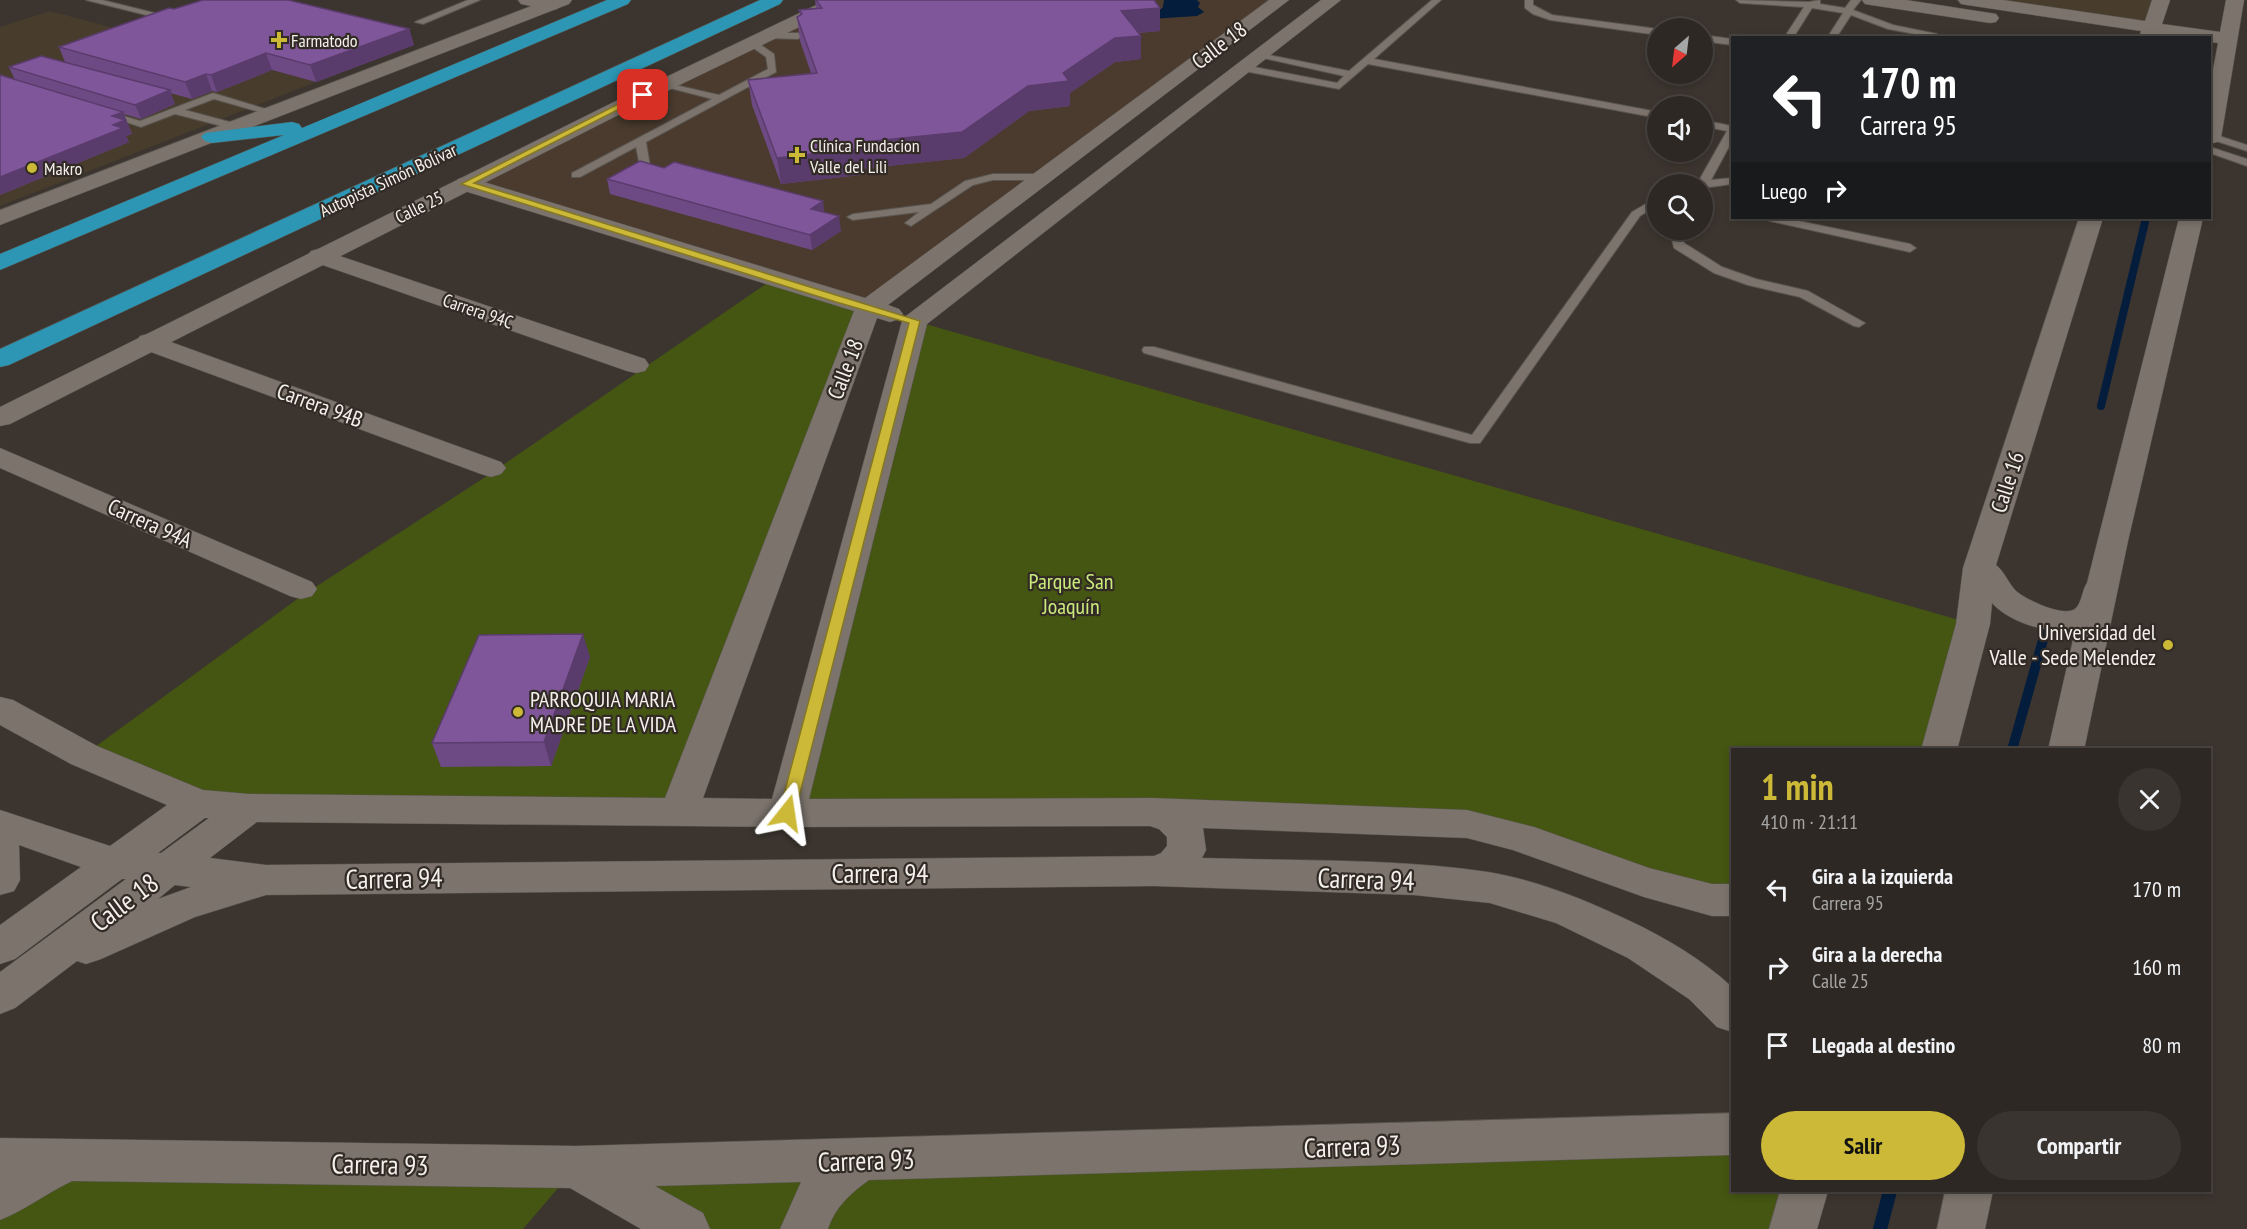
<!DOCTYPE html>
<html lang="es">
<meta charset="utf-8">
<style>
:root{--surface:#2d2823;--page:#393430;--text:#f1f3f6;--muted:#a7a6a6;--line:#484441;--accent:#cdb938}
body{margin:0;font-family:"PT Sans Narrow",sans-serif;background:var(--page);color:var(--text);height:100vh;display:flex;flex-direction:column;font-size:22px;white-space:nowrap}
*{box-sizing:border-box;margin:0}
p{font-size:20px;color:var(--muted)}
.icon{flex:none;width:33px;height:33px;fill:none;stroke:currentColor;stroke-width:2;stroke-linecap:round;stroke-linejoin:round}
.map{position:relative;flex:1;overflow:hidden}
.panel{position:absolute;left:1731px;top:748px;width:480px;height:444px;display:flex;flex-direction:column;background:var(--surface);border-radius:0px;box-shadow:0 3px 9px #0003,0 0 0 2px var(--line)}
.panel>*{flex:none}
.top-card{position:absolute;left:1731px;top:36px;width:480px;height:183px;border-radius:0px;box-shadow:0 3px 9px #0003,0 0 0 2px var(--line);background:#202124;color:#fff;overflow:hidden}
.needle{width:39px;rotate:208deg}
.controls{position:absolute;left:1647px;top:18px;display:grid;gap:12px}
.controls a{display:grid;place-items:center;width:66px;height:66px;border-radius:50%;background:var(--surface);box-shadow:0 3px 9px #0003,0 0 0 2px var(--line);font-size:30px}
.pin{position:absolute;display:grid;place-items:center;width:51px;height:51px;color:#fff;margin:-26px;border-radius:12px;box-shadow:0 3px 9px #0006}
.me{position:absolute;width:66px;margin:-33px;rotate:15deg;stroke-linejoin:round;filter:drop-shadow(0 0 4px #0008)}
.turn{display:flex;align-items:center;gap:21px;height:126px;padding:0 30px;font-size:27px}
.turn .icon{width:78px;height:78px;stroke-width:2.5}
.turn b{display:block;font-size:42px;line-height:51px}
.then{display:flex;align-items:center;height:57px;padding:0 30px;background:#0003;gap:12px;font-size:22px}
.round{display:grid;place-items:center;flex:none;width:63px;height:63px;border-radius:32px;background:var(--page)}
.head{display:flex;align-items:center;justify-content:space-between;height:102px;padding:0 30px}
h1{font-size:36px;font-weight:700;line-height:45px;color:var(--accent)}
.primary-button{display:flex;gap:12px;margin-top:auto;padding:12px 30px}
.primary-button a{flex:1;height:69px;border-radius:36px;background:var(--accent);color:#111;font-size:24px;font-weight:700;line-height:69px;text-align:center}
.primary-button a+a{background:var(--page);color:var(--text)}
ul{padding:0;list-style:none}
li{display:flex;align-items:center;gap:18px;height:78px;padding:0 30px}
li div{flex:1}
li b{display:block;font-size:22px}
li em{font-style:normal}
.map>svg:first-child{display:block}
.commercial{fill:#483d2d}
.medical{fill:#4a3b2e}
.green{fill:#445612}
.water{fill:#041d3c}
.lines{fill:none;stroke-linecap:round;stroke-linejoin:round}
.stream-far2{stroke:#041d3c;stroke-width:8}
.stream-far1{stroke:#041d3c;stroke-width:10}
.stream{stroke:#041d3c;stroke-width:14}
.lane-casing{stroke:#59544e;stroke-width:2}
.street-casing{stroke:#59544e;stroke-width:1}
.secondary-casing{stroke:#59544e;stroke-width:1}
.highway-casing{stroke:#59544e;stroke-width:1}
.lane{fill:#7b736c;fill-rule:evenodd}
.street{fill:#7b736c;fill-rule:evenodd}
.secondary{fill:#7b736c;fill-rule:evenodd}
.highway{fill:#2c96b4;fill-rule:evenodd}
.wall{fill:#6e4a84}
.shaded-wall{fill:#5a3c6c}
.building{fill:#80569a;stroke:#5a3c6c;stroke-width:1.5}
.route{fill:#cdb938;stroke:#857824;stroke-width:1.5}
.poi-dot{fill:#cdb938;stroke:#322b25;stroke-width:2}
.labels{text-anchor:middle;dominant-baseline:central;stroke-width:4.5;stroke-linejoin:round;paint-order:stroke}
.far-poi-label{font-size:18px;fill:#f4f0eb;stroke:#322b25;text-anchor:start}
.far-street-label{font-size:18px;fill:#f4f0eb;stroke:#322b25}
.street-label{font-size:22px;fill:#f4f0eb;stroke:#322b25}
.park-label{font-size:22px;fill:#cbec7d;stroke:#322b25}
.poi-label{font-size:22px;fill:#f4f0eb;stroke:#322b25;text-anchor:end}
.near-street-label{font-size:27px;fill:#f4f0eb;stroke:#322b25}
</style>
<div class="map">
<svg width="2247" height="1229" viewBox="0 0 2247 1229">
<rect width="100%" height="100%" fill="#3c352f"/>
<path class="commercial" d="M1967,0H2161L2152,28Z
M50,11L316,82L0,206V27Z"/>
<path class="medical" d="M841,0H1280L868,308L466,184Z"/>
<path class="green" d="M773,279L868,308L679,811L249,808L84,755L300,597L490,474Z
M915,321L1973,624L1939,750H1732V900H1712L1520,837L787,813Z
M1732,1134V1191H1804L1793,1229H686L576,1167L523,1229H0V1159L859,1160Z"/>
<path class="water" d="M1164,0H1197L1200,3L1198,7L1204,12L1197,16L1150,19L1163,7Z"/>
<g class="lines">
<path class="stream-far2" d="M2101,406L2146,218"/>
<path class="stream-far1" d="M2012,750L2045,633"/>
<path class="stream" d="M1880,1229L1890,1191"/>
<defs>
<path id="lane" d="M86,0H102L179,19L174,22Z
M468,0H480L423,24L415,22Z
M1432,0H1441L1374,59L1658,112V118L1368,64L1339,89L1244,71L1239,68L1244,65L1337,83L1344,76L1254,56L1259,53L1349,71Z
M1525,0H1533V5L1552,15L1658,29V35L1550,20L1533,14L1525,8Z
M1736,0L1809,2L1820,0V4L1845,8L1851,0H1861L1853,10L1893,25L1937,34L1935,38H1926V36L1888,29L1851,15L1836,38H1827L1843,13L1812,8L1793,38H1784L1804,7L1740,3Z
M767,33H798L803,36L798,39L764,38L762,36Z
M1702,35L1732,39V45L1702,41Z
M749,41H755L774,54L776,72L646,142L651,172L650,174L646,175L641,172L636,147L580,177H572V173L712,99L662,86V82L719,95L768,69L766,57L749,45Z
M213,93L279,113L274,116L214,99L185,110L241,125L242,127L237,130L175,114L141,127L102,114L107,111L140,121Z
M1702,120L1732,126V141L1711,180L1732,178V184L1703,188L1702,184H1697L1727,131L1702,126Z
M2210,133L2247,145V151L2210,139Z
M2210,147L2247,159V166L2210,153Z
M993,174H1043L1049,177L1043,180H993L973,185L911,226L905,223L919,212L853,220L847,217L853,214L931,204L965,181Z
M1658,197V205L1640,216L1480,443H1470L1144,353L1142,350L1144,347H1154L1472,435L1632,212Z
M1764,218H1784L1910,244L1916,248L1910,252L1770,221Z
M1670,230H1681L1684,243L1722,267L1756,279L1808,291L1865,323L1859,327L1854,326L1800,297L1748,285L1714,273L1674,248Z"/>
<path id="street" d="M518,0H552L560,5L557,9L551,10L521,4Z
M1269,0H1289L888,305L899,309L903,314L899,319L890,322L877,318L703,798L772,799L902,321L906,316L1321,0H1341L927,324L809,799L1152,798L1467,810L1534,827L1649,868L1712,884H1732V916H1712L1644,897L1513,850L1467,838L1203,828L1206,850L1202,858C1297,861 1395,858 1488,872C1537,880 1586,900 1630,921C1666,938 1703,960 1732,987V1032L1717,1027L1689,999L1628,958L1556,923L1490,903L1414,895L1154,886L266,895L195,917L101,959L86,964L77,961L15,1008L0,1014V972L126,879H122L15,959L0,964V925L81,867L19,845L20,880L14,891L0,895V810L110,846L167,805L71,764L0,725V697L13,700L97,746L203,790L249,794L665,798L854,311L458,189L455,184L458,179L466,177L474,179L865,298ZM205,818H209L161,853H158ZM257,822L787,827L1150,826L1159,829L1167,837V846L1161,853L1154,856L266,865L210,858ZM175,885L191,887L158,899Z
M319,249L645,359L649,365L645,371L636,373L627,371L311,261L307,256L311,251Z
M149,334L501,462L506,468L501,474L491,477L481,474L140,348L136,342L140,336Z
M0,448L312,582L317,589L312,596L301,599L290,596L0,468Z
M1732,1113V1155L869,1180C851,1193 835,1207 828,1229H780L801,1182L655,1186L703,1213L710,1229H641L570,1188L72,1181C47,1193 25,1210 0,1220V1138L576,1146Z"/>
<path id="secondary" d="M547,0H572L569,4L0,225V210Z
M827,0H850L847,4L634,107L10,424L0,426V407L620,99Z
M1862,0H1906L1990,13L1996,14L1999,18L1996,22L1990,23L1871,5L1865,4Z
M1958,0H2003L2145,21L2152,0H2170L2162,24L2220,32L2226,0H2244L2221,138L2217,142L2210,144V86L2218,43L2210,42V38H2181L2159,34L2157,38H2139L2141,31L1967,5L1961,4Z
M2079,218H2103L1996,565C2005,572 2008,583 2016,591C2025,599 2065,619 2076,608C2082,602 2082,590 2087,583L2179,218H2203L2128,541L2084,750H2048L2075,631C2049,634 2010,623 1992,603L1990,624L1957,750H1921L1956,624L1963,568Z
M1780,1191H1828L1817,1229H1769Z
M1945,1191H1993L1985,1229H1937Z"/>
<path id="highway" d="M607,0H631L628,4L0,270V254L284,135L212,143L205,141L201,137L205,133L292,122L299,124L302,128Z
M760,0H783L780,4L9,365L0,367V349Z"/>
</defs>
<use href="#lane" class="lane-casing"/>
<use href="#street" class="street-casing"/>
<use href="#secondary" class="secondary-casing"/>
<use href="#highway" class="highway-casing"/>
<use href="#lane" class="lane"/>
<use href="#street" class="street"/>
<use href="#secondary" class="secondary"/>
<use href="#highway" class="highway"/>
</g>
<path class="wall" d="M815,0H1154L1160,31L1138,33L1141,59L1115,62L1070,93V106L1029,111L964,158L859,169L860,175L781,184L752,105L748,80L811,73L800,41L797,17L800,15L799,10L816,8Z
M409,29L414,45L316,82L272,70L217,92L212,91L192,99L170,93L175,104L141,119L124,114L132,134L126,136L129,142L0,195V75L15,80L9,67L65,62L59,47Z
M607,179L824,212L841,231L812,250L610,194Z
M590,657L551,766L441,767L432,743Z"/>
<path class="shaded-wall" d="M1160,8V31L1121,34V11Z
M409,29L414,45L316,82L310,65Z
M1141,36V59L1115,62L1070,93V106L1029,111L964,158L859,169L860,175L781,184L777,158L855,143L1063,73L1115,38Z
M266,53L272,70L217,92L211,75Z
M206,74L212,91L192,99L185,82Z
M170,90L175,104L141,119L135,105Z
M123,112L132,134L126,136L129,142L0,195V177L112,116Z
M823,201L825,216L811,209Z
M839,216L841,231L812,250L810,235Z
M583,634L590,657L551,766L544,742Z"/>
<path class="building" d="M203,0H288L409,29L310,65L266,53L211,75L206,74L185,82L59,47L169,8L174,9Z
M816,0H1154L1160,8L1121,11L1141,36L1115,38L1063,73L1069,81L1028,86L962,132L855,143L857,149L777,158L748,80L817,73L797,17L802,14L799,10L822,8Z
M41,56L170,90L135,105L9,67Z
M0,75L123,112L112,116L125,120L113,125L123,128L0,177Z
M640,161L664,168L674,162L823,201L811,209L839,216L810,235L607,179Z
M583,634L544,742L432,743L479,635Z"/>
<path class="route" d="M640,93L647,95L474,183L920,321L795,813L792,817H781L779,813L909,323L836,302L461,184Z"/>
<g class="poi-dot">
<path d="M276 31h6v6h6v6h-6v6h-6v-6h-6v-6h6z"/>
<path d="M794 146h6v6h6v6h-6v6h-6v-6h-6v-6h6z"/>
<circle cx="32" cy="168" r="6"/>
<circle cx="2168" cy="645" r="6"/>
<circle cx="518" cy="712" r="6"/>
</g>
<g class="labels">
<g class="far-poi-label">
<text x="291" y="40">Farmatodo</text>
<text x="810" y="145">Clínica Fundacion<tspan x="810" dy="21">Valle del Lili</tspan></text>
<text x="44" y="168">Makro</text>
</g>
<g class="far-street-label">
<text transform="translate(388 180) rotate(-25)">Autopista Simón Bolívar</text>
<text transform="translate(419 207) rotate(-26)">Calle 25</text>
<text transform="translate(478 311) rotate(19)">Carrera 94C</text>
</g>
<g class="street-label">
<text transform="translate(1219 45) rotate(-37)">Calle 18</text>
<text transform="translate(845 369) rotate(-69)">Calle 18</text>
<text transform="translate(320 405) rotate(20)">Carrera 94B</text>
<text transform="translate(2007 482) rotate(-72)">Calle 16</text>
<text transform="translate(150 523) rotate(24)">Carrera 94A</text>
</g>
<g class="park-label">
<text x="1071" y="581">Parque San<tspan x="1071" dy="25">Joaquín</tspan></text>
</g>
<g class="poi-label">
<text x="2156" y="632">Universidad del<tspan x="2156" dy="25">Valle - Sede Melendez</tspan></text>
<text x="530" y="699" text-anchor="start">PARROQUIA MARIA<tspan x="530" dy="25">MADRE DE LA VIDA</tspan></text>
</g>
<g class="near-street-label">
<text x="880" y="873">Carrera 94</text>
<text transform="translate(394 878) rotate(-1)">Carrera 94</text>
<text transform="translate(1366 879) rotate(2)">Carrera 94</text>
<text transform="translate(124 902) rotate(-37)">Calle 18</text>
<text transform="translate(1352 1146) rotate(-2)">Carrera 93</text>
<text transform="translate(866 1160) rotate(-2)">Carrera 93</text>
<text transform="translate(380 1164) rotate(1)">Carrera 93</text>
</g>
</g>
</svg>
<div class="controls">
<a><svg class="needle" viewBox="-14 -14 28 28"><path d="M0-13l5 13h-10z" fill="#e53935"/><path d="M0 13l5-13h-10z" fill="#a7a6a6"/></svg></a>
<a><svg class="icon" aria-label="sound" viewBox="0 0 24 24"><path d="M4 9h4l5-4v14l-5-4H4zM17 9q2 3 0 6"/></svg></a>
<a><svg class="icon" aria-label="search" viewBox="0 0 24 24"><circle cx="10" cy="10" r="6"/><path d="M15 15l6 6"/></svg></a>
</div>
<div class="pin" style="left:643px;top:95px;background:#d93025"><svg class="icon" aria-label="arrive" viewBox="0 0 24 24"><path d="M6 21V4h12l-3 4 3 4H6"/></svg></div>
<svg class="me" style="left:787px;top:813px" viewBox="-20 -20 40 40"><path d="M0-17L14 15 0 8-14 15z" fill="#cdb938" stroke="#fff" stroke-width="4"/></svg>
<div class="top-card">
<div class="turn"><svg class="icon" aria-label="left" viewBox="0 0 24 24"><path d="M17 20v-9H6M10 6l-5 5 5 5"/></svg><div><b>170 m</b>Carrera 95</div></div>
<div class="then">Luego<svg class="icon" aria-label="right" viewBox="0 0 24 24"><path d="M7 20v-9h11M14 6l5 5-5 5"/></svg></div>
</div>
<section class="panel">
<div class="head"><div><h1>1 min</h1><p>410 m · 21:11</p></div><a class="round"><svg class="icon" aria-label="close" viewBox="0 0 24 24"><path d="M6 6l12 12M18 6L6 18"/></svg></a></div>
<ul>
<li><svg class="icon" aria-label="left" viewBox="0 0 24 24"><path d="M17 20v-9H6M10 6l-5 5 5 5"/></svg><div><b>Gira a la izquierda</b><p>Carrera 95</p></div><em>170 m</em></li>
<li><svg class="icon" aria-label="right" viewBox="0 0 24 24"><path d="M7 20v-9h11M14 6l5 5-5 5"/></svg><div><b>Gira a la derecha</b><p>Calle 25</p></div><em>160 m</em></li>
<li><svg class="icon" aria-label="arrive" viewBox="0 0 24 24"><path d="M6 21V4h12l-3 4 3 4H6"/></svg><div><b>Llegada al destino</b></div><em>80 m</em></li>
</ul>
<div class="primary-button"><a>Salir</a><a>Compartir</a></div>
</section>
</div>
